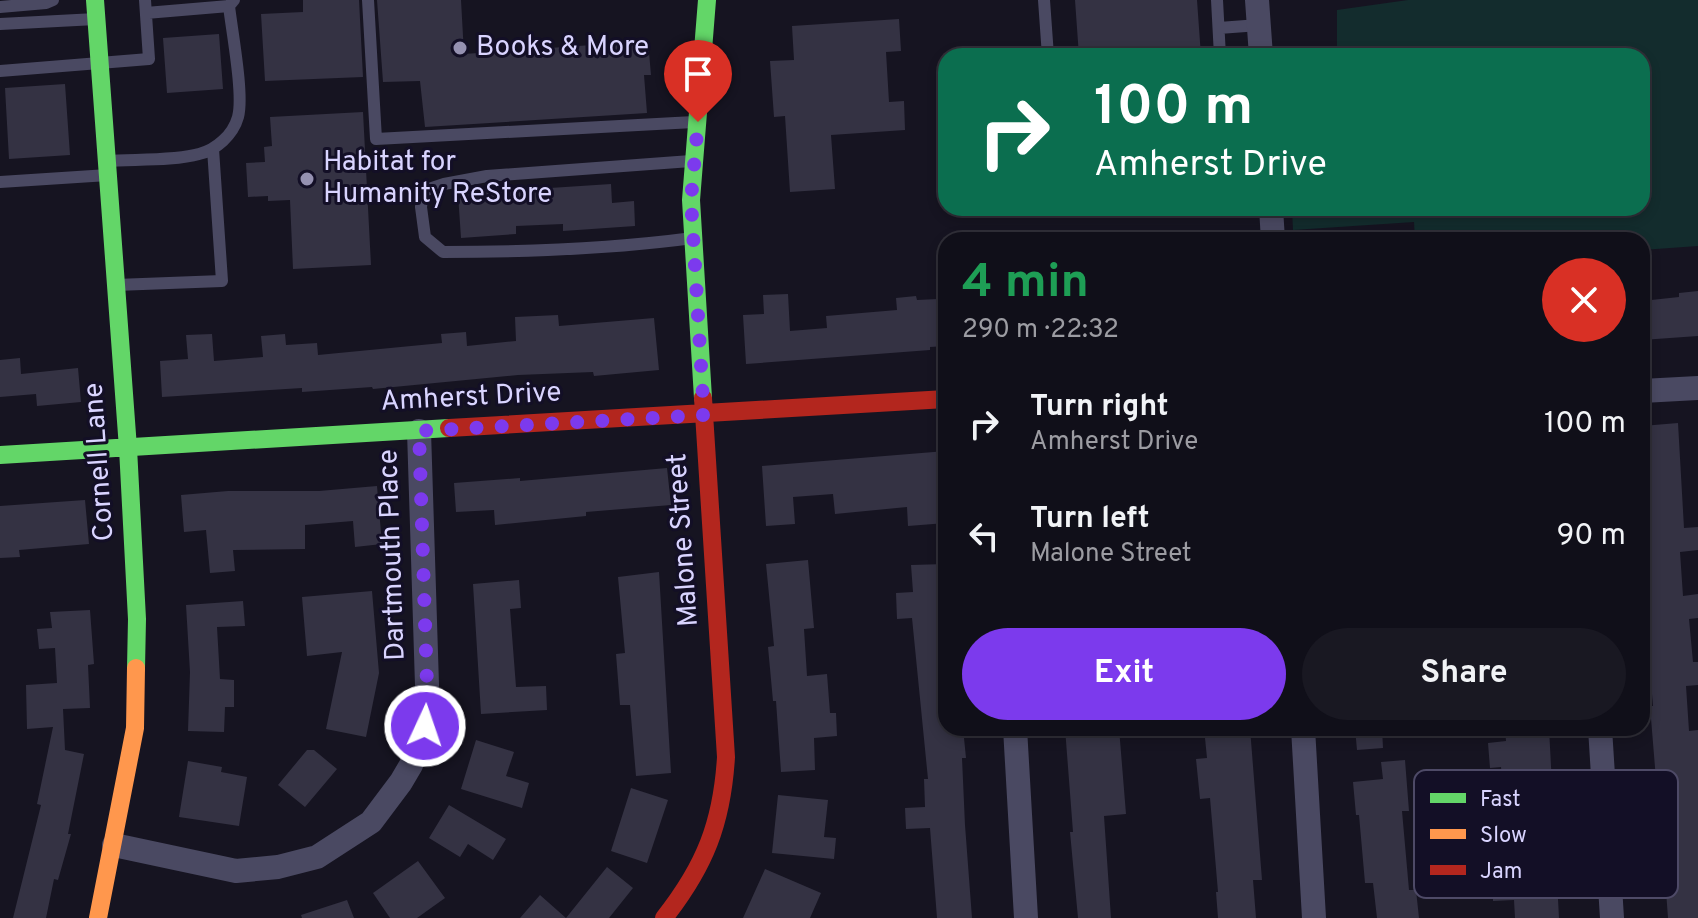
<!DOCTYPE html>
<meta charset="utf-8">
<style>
:root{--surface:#100f19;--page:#191822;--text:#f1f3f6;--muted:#9c9ca2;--line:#302f38;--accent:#7c3aed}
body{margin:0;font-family:Overpass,sans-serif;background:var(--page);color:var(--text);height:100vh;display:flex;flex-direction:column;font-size:30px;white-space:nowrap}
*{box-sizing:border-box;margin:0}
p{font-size:26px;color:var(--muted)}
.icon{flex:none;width:44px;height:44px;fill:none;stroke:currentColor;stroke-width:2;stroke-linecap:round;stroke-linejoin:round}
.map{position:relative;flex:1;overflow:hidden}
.sheet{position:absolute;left:938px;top:232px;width:712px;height:504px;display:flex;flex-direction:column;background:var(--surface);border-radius:24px;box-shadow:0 4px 12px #0003,0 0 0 2px var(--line)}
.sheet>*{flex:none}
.top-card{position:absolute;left:938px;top:48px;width:712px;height:168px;border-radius:24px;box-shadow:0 4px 12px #0003,0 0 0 2px var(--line);background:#0b6e4f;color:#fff;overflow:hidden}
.pin{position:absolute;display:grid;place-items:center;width:68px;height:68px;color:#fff;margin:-82px -34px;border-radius:50% 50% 50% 0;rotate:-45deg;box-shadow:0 0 8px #0007}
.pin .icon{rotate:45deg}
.me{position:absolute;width:88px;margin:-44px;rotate:3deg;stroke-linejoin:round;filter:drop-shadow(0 0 6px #0008)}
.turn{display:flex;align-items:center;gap:28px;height:168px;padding:0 24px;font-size:36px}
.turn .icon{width:104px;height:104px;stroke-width:2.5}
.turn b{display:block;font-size:56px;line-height:68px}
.round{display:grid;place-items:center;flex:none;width:84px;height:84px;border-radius:42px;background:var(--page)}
.headline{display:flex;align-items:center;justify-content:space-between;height:136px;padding:0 24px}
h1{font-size:48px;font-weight:700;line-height:60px;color:#1e9e55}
.cta{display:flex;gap:16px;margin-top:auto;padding:16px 24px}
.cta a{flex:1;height:92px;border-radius:48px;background:var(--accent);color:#fff;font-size:32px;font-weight:700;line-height:92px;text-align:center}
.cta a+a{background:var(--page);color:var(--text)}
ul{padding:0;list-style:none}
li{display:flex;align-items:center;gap:24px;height:112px;padding:0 24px}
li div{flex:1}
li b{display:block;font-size:30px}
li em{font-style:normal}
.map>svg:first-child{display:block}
.green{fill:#132c2d}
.building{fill:#343243}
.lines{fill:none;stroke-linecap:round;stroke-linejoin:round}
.lane{stroke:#4a4962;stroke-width:12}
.street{stroke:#4a4962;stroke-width:24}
.fast{stroke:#63d668;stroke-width:18}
.slow{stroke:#ff974d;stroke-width:18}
.jam{stroke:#b3261e;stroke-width:18}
.route{stroke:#7c3aed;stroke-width:14;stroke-dasharray:0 25.2}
.poi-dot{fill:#9591b1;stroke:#130f26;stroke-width:3}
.labels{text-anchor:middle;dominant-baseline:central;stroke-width:6;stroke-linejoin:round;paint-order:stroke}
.poi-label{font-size:28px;fill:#d9d4ff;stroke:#130f26;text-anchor:start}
.street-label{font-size:28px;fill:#d9d4ff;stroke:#130f26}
.key{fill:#130f26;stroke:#4e4a67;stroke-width:2}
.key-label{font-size:22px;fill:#d9d4ff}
</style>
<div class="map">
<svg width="1698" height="918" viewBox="0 0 1698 918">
<rect width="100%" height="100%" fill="#161421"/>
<path class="green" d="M1408,0H1698V246L1642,250V240H1415L1414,222L1293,230L1292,208H1642V56H1333L1337,55V10Z"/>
<path class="building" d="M303,0H359L363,77L265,81L261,14L303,12Z
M377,0H461L464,54L648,41L651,75H644L647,113L425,127L420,81L383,82Z
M1075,0H1197L1201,56H1079Z
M899,19L901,51L886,52L889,102L904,101L905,130L831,135L835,189L790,192L785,116L774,117L770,61L794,60L792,26Z
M219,34L223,89L167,93L163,38Z
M65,84L70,155L9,159L5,88Z
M363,112L371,265L293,269L290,200L268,201V196L248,197L246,163L265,162L264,147L272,146L270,117Z
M611,184L612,203L634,201L635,226L563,231V224L516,226V234L461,238L458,194Z
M1698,291V336L1642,340V301L1679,297V293Z
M788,294L790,331L827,328L826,316L897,310L896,298L916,296L917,300L938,299L939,310H946V346L930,347V350L746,364L743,315L764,314L763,295Z
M558,315L559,326L654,318L659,370L594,376L593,372L518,375L373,389L372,387L302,392V388L162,397L160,361L188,359L186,335L212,334L214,361L263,357L261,336L285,334L286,345L317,343L318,355L442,343L441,334L466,332L467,346L516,341L515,317Z
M20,358L21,374L78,368L81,402L37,406L36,394L0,397V360Z
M1678,423L1684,528L1698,527V550L1680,552L1683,596L1698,594V618L1689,619L1693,662H1698V685L1686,686L1689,731L1698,730V918H1668L1666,891L1662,892L1658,841H1661L1650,706H1653L1642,576V570H1645L1642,531V426Z
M946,451V523L908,526L907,507L835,514L833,494L793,497L795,524L766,526L762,466Z
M667,468L671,505L586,512V516L495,525L494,510L456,512L454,483L520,478V481Z
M377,486L382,544L355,547L353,521L305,525V549L233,550L235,571L210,573L206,530L184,532L181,495L228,491H319Z
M85,500L89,544L19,550L20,557L0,558V506Z
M808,560L814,628L804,629L807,676L827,674L830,713H836L837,736L814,738L815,770L781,772L776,701H773L768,647L774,646L766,564Z
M946,564V728H963L966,758H962L965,825L972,918H937L930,828L906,829L905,808L925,807L924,779H928L912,618L897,619L896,593L913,592L911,565Z
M659,572L671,773L636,776L630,705H620L616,654L625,653L618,577Z
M519,580L521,608L510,609L516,687L546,686L547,710L481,714L473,584Z
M372,591L379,673L366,737L326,729L342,652L307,656L302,597Z
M243,601L245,626L217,627L220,679L234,680V707H225L224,732L188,731L190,672L186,605Z
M90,610L94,664L88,665L90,708L63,709L65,750L84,754L68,834H71L58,880L54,879L46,918H13L41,805L37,804L53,727L27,729L26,685L57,683L55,648L39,649L37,629L52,628L50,612Z
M1065,728H1119L1126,814L1104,816L1111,918H1078L1070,832H1073Z
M1204,728H1250L1262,880H1253L1256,918H1218L1216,892H1218L1210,798L1200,799L1196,759L1207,758Z
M1355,728H1382L1383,748L1357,750Z
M1505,728H1549L1559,918H1515L1514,900L1493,901L1492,873L1510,872L1501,767L1490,768L1488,743L1506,741Z
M476,740L514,752L506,776L529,783L522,808L461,789Z
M307,750H314L337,769L305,807L278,785Z
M1405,760L1409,811H1402L1409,890H1416L1419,918H1377L1373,883H1365L1359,815H1356L1353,782L1383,779L1381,762Z
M188,761L222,767L221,772L247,777L239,826L179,817Z
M631,788L668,800L647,863L611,851Z
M778,795L828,800L824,837L836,838L834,859L772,853Z
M449,805L506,839L493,860L468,844L460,857L429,838Z
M418,861L445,898L417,918H390L373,893Z
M607,867L633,888L609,918H520L540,895L566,918Z
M765,869L821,893L810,918H743Z
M347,900L354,918H302L301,915Z"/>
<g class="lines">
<path class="lane" d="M368,0L376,139L694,122
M1044,0L1048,56
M1217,0L1220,56
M0,7L46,3L53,0
M146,13L229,6
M0,24L96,19
M1219,28L1259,25
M0,71L149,59L145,0
M107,161C133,159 175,161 199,154C216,150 233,135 238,117C244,95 232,32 229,6L234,0
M691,161L487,176L444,184L423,191L421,207L425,237L443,252C527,252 610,249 693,238
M0,182L108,175
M116,285L222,281L213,149"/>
<path class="street" d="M1257,0L1261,56
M1271,208L1273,240
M1642,391L1698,388
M1015,728L1026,918
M1303,728L1314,918
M1600,728L1612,918
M114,845L236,871L278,867L317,857L371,822L401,782L411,765L425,726L427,685L419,431"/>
<path class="fast" d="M95,0L128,448L137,619L136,668
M703,398L691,200L707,0
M0,455L449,428"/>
<path class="slow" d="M98,918L135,728L136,668"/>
<path class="jam" d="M449,428L946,399
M664,918C705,866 722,823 726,757L703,398"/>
</g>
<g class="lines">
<path class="route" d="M425,726L427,685L419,431L704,415L691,200L698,122"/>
</g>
<g class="poi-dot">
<circle cx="460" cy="48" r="8"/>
<circle cx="307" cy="179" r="8"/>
</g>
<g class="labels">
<g class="poi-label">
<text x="476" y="48">Books &amp; More</text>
<text x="323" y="163">Habitat for<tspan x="323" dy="32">Humanity ReStore</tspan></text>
</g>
<g class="street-label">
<text transform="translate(471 398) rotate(-3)">Amherst Drive</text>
<text transform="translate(100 462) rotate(-94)">Cornell Lane</text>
<text transform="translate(684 540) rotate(-94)">Malone Street</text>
<text transform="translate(393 555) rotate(-92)">Dartmouth Place</text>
</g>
</g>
<rect x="1414" y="770" width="264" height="128" rx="12" class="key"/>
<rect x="1430" y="793" width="36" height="10" fill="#63d668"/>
<rect x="1430" y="829" width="36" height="10" fill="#ff974d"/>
<rect x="1430" y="865" width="36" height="10" fill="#b3261e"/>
<g class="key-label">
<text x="1480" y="806">Fast</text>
<text x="1480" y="842">Slow</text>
<text x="1480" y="878">Jam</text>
</g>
</svg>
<div class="pin" style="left:698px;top:122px;background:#d93025"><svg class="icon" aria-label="arrive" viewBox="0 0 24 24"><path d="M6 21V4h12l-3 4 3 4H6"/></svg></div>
<svg class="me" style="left:425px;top:726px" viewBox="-20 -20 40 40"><circle r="17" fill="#7c3aed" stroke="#fff" stroke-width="3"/><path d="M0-11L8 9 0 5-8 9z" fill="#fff"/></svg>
<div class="top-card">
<div class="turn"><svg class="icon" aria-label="right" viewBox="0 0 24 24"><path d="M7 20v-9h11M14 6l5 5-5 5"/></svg><div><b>100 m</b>Amherst Drive</div></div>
</div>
<section class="sheet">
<div class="headline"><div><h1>4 min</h1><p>290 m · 22:32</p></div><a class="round" style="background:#d93025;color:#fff"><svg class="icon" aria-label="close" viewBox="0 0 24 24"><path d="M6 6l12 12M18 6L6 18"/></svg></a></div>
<ul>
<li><svg class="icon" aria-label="right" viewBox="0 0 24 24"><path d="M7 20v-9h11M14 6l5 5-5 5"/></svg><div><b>Turn right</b><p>Amherst Drive</p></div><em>100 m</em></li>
<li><svg class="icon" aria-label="left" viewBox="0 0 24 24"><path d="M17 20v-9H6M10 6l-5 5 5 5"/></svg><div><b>Turn left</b><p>Malone Street</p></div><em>90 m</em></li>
</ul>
<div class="cta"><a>Exit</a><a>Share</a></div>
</section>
</div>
